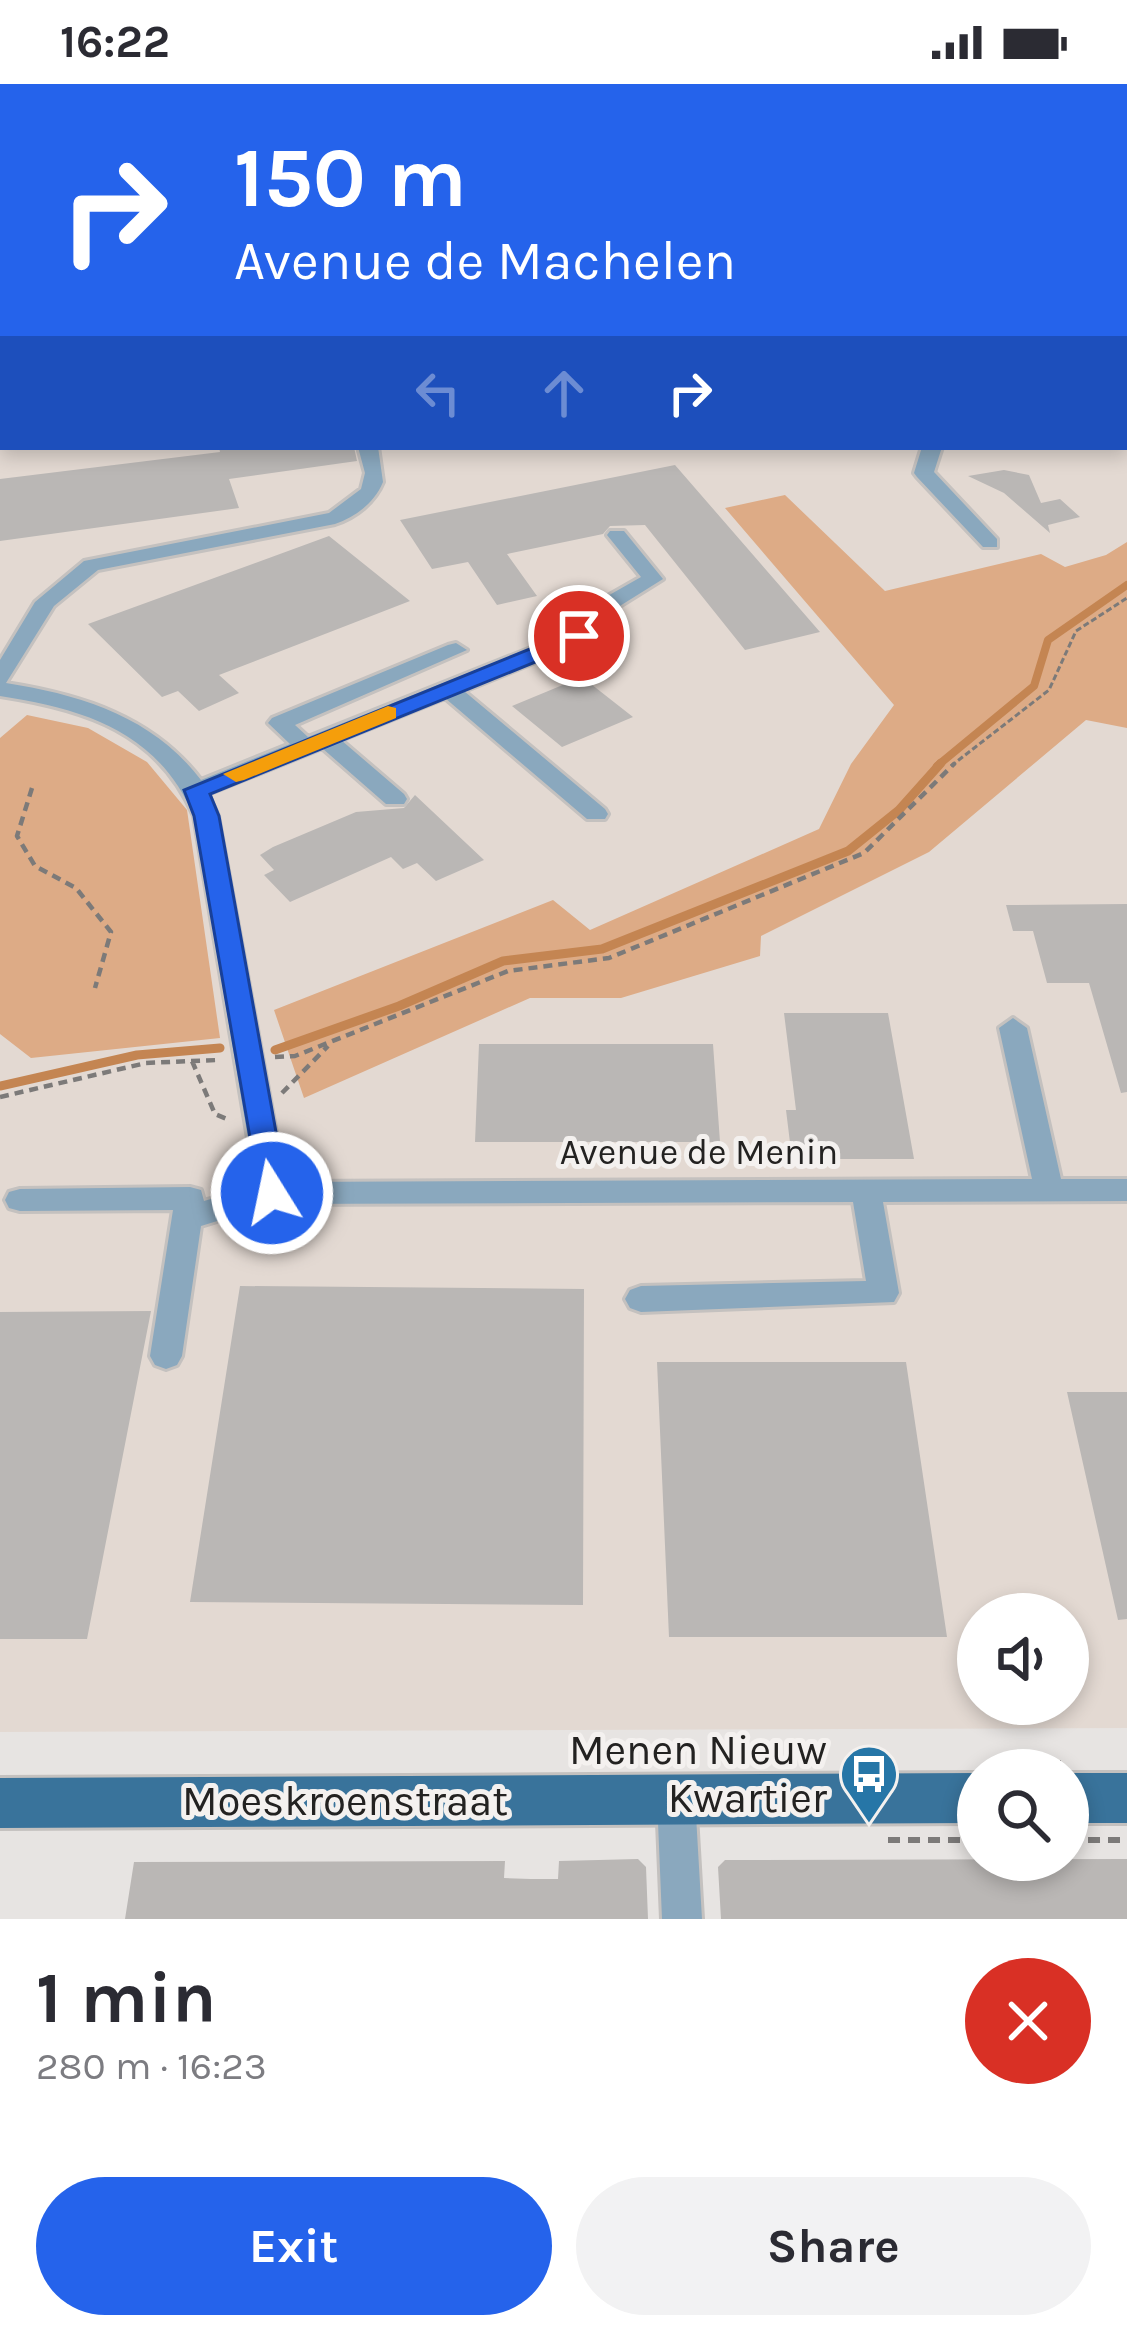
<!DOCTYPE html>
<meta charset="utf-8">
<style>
:root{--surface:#fff;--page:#f2f2f3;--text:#2b2b33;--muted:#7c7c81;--accent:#2563eb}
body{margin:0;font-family:Karla,sans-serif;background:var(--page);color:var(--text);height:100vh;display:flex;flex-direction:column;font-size:45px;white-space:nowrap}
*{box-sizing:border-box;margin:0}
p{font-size:39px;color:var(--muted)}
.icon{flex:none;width:66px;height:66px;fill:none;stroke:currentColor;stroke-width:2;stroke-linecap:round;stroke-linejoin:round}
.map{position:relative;height:1835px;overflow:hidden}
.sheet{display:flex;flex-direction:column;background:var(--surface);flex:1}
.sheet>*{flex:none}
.hud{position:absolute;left:0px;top:0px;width:1128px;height:366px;box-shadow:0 6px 18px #0003;background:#2563eb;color:#fff;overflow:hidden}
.tools{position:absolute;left:957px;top:1509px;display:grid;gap:24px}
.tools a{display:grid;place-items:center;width:132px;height:132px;border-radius:50%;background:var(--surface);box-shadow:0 6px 18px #0003;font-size:60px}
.pin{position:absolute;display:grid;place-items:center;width:102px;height:102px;color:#fff;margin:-51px;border:6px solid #fff;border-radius:50%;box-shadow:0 3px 12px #0007}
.me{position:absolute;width:132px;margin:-66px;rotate:350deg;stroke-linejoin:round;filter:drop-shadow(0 0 9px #0008)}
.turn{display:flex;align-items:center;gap:42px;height:252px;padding:0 36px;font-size:54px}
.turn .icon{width:156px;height:156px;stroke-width:2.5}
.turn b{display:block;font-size:84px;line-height:102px}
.lanes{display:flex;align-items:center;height:114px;padding:0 36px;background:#0003;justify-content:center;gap:60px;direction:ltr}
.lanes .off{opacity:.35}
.round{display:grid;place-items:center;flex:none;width:126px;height:126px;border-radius:63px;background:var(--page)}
.summary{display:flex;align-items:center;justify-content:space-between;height:204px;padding:0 36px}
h1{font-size:72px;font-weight:700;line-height:90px}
.primary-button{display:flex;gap:24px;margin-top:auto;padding:24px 36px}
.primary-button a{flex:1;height:138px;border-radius:72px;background:var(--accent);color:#fff;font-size:48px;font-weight:700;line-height:138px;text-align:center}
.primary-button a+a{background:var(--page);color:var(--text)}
.status{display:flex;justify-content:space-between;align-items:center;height:84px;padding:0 60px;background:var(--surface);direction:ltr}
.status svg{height:33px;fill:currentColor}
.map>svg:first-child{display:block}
.built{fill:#e3d9d2;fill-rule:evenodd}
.green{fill:#ddab86}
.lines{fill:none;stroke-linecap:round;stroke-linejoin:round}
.stream-far1{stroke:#c48552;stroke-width:8}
.stream{stroke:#c48552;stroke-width:9}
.building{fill:#bab7b5}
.minor-casing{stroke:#c4c1bf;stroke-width:6}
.major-casing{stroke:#c4c1bf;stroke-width:6}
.path-far2{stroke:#7c7a79;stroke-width:3;stroke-dasharray:6 3;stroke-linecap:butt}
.path-far1{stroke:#7c7a79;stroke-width:4.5;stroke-dasharray:9 6;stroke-linecap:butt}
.path{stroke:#7c7a79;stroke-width:6;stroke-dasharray:12 8;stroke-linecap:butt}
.minor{fill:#8aa8be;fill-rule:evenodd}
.major{fill:#39739b;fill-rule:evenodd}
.route{fill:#2563eb;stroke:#184099;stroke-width:3}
.slow{fill:#f59e0b}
.labels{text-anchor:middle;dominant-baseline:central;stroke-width:10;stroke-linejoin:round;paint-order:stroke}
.street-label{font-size:36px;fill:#232221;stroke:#f4f1ef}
.near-poi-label{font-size:42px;fill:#232221;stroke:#f4f1ef;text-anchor:end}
.near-street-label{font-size:42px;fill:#232221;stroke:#f4f1ef}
</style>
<div class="status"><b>16:22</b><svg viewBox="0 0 49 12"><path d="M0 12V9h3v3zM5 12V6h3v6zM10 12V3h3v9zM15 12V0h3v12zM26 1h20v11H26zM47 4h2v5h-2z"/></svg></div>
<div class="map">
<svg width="1127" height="1835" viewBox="0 0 1127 1835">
<rect width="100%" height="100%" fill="#e7e4e2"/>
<path class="built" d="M1127,164V1644L0,1648V168L3,363H1125ZM978,1530H1068V1620H978Z"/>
<path class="green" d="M785,411L885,507L1041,470L1065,483L1106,471L1127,458V644L1086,636L929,768L761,852L760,872L621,914H530L304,1014L274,926L553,816L590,846L819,745L851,680L894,621L725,424Z
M27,631L88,644L147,678L187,726L220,954L31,974L0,950V654Z"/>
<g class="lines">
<path class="stream-far1" d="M937,682L1034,602L1048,556L1127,501"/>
<path class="stream" d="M275,966L399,922L503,877L602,865L848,767L899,726L941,679
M0,1002L137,971L220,964"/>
</g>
<path class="building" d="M219,363H354L357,377L229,395L239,424L0,457V395L220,368Z
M675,381L820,548L745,566L645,441L610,442L603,450L507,470L537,512L497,521L468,478L432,485L400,436Z
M1004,386L1029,391L1041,419L1060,415L1080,433L1048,441L1050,449L1004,409L968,392Z
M329,452L410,517L219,591L239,609L199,627L178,607L162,613L88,540Z
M582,593L633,633L562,663L512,622Z
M415,711L484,776L436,797L417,779L403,785L391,773L290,818L264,791L274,786L260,771L273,763L356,728L404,724Z
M1127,820V1008L1121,1009L1089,899H1047L1033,847H1013L1006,821Z
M784,929H888L914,1075H792L786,1026H796Z
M479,960H713L720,1058H475Z
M240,1202L584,1205L583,1521L190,1518Z
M151,1227L87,1555H0V1228Z
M657,1278H906L947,1553H669Z
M1067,1308H1127V1535L1118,1536Z
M638,1775L646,1783L648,1835H125L134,1778L505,1777L504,1794L531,1795H558L559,1777Z
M1127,1775V1835H721L718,1783L725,1776Z"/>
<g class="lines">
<defs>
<path id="minor" d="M829,0H850L827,3Z
M953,0H975L977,3H955Z
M1125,37H1127V45H1125Z
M1127,162V172L1125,173V163Z
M1125,184L1127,185V196L1125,195Z
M0,199L3,200V210L0,209Z
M3,235V249L0,250V236Z
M1127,310V322L1125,323V311Z
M3,316V333L0,334V317Z
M358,363H378L383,398C375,418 356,433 335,440L98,486L54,522L6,599C82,611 153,633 201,696L290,660L268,639L272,634L448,561L456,559L467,566L295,641L308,653L571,548L583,526L641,493L607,451L610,447H624L663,495L599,535L587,557L464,607L605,725L608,730L605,735H587L445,614L341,656L404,710L407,715L404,720H386L322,664L208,710L218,732L285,1098L1032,1095L999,944L1013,934L1027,944L1061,1095H1127V1117L883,1118L899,1209L894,1218L641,1228L630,1224L625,1215L630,1206L641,1202L866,1197L853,1118L272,1120L201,1142L182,1272L177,1281L166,1285L155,1281L150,1272L173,1126L20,1127L9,1124L5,1116L9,1108L20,1105L190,1103L201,1106L204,1117L256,1102L194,732C158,648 85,625 0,612V576L35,518L84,477L329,429L361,405L365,389Z
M922,363H942L934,388L997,455V463H983L917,393L914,389Z
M676,1695L690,1701L695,1714L702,1835H662L657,1714L662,1701Z"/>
<path id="major" d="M978,1689V1739L0,1744V1694Z
M1068,1689H1127V1739H1068Z"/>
</defs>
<use href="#minor" class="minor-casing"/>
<use href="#major" class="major-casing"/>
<path class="path-far2" d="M1085,0L1090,3
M951,682L1049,606L1076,547L1127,514"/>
<path class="path-far1" d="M32,704L17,752L35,782L76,804L111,848L95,904
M275,973L295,972L508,887L609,874L864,769L955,679
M192,977L215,1030L229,1036
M282,1009L328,962
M0,1013L146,979L218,976"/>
<path class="path" d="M989,1680L1061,1679
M888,1756H978
M1068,1756H1127"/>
<use href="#minor" class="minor"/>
<use href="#major" class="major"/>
</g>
<path class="route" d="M579,545L587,547V557L210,710L219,732L287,1109L282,1117H261L194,732L184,706Z"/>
<path class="slow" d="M388,622L396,624V634L244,696L236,698L223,690Z"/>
<defs>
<symbol id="bus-pin" viewBox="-11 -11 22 30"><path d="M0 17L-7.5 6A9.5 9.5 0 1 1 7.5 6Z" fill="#2676a7" stroke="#f4f1ef"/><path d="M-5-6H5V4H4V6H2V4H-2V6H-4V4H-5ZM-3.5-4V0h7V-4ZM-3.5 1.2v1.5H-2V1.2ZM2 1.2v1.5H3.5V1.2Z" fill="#fff"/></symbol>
</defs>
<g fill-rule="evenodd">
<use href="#bus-pin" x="836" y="1657" width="66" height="90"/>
</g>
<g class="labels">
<g class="street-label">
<text x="699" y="1068">Avenue de Menin</text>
</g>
<g class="near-poi-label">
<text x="827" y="1666">Menen Nieuw<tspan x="827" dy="48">Kwartier</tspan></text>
</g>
<g class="near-street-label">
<text x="345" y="1717">Moeskroenstraat</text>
</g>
</g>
</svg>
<div class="tools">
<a><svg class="icon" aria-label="sound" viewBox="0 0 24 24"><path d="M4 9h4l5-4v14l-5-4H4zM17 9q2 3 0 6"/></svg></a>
<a><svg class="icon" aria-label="search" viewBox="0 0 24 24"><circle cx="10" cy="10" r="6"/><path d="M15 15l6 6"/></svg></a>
</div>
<div class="pin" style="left:579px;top:552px;background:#d93025"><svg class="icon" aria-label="arrive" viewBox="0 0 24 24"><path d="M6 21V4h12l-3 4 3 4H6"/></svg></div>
<svg class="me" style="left:272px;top:1109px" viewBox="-20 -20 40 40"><circle r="17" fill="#2563eb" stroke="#fff" stroke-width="3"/><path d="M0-11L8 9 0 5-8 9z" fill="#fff"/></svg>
<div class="hud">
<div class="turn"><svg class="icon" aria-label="right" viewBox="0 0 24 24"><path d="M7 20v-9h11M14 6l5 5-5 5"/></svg><div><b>150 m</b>Avenue de Machelen</div></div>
<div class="lanes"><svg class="icon off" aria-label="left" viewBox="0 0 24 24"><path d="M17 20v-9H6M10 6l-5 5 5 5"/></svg><svg class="icon off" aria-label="ahead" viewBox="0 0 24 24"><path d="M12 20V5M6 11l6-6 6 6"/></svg><svg class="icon" aria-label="right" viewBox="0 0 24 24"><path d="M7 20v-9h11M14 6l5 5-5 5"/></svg></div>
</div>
</div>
<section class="sheet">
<div class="summary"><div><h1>1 min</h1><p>280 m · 16:23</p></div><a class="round" style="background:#d93025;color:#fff"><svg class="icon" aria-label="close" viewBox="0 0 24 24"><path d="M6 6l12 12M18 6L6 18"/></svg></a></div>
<div class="primary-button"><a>Exit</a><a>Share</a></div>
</section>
